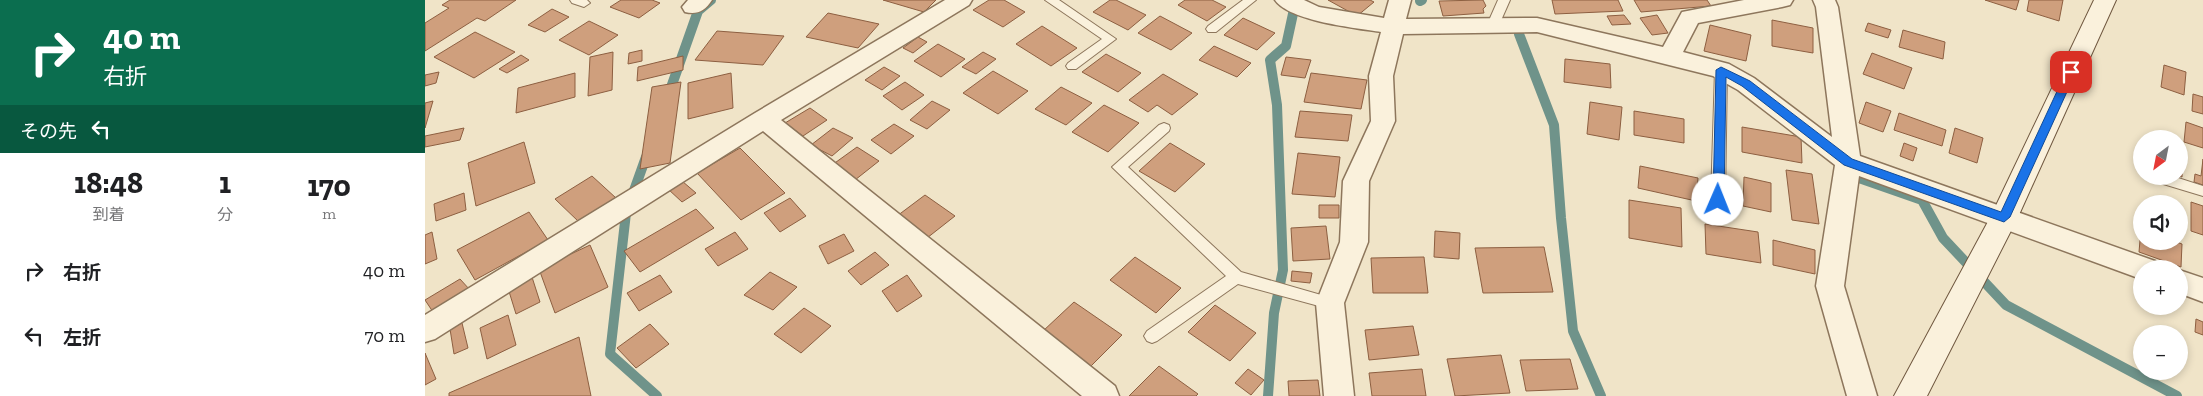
<!DOCTYPE html>
<html lang="ja">
<meta charset="utf-8">
<style>
:root{--surface:#fff;--page:#f2f2f2;--text:#202124;--muted:#757577}
body{margin:0;font-family:"Zilla Slab","Noto Sans JP",serif;background:var(--page);color:var(--text);height:100vh;display:flex;flex-direction:column;font-size:19px;white-space:nowrap}
*{box-sizing:border-box;margin:0}
p{font-size:16px;color:var(--muted)}
.icon{flex:none;width:28px;height:28px;fill:none;stroke:currentColor;stroke-width:2;stroke-linecap:round;stroke-linejoin:round}
.map{position:relative;flex:1;overflow:hidden}
.sheet{display:flex;flex-direction:column;background:var(--surface);width:425px}
.sheet>*{flex:none}
.top-card{background:#0b6e4f;color:#fff;overflow:hidden}
.needle{width:32px;rotate:212deg}
.fabs{position:absolute;left:1708px;top:130px;display:grid;gap:10px}
.fabs a{display:grid;place-items:center;width:55px;height:55px;border-radius:50%;background:var(--surface);box-shadow:0 2px 8px #0003;font-size:25px}
.pin{position:absolute;display:grid;place-items:center;width:42px;height:42px;color:#fff;margin:-21px;border-radius:10px;box-shadow:0 2px 8px #0006}
.me{position:absolute;width:55px;margin:-28px;rotate:1deg;stroke-linejoin:round;filter:drop-shadow(0 0 4px #0008)}
.turn{display:flex;align-items:center;gap:18px;height:105px;padding:0 20px;font-size:22px}
.turn .icon{width:65px;height:65px;stroke-width:2.5}
.turn b{display:block;font-size:35px;line-height:42px}
.then{display:flex;align-items:center;height:48px;padding:0 20px;background:#0003;gap:10px;font-size:19px}
.eta{display:flex;justify-content:space-evenly;align-items:center;height:85px;text-align:center}
.eta b{font-size:30px;font-weight:700;line-height:35px}
ul{padding:0;list-style:none}
li{display:flex;align-items:center;gap:15px;height:65px;padding:0 20px}
li div{flex:1}
li b{display:block;font-size:19px}
li em{font-style:normal}
main{display:flex;flex:1;min-height:0}
.map>svg:first-child{display:block}
.lines{fill:none;stroke-linecap:round;stroke-linejoin:round}
.stream{stroke:#6f938a;stroke-width:10}
.building{fill:#cf9f7d;stroke:#8d5f41}
.lane-casing{stroke:#8d765c;stroke-width:2}
.street-casing{stroke:#8d765c;stroke-width:3}
.secondary-casing{stroke:#6f573f;stroke-width:2}
.lane{fill:#faf1dc;fill-rule:evenodd}
.street{fill:#faf1dc;fill-rule:evenodd}
.secondary{fill:#faf1dc;fill-rule:evenodd}
.route{fill:#1a73e8;stroke:#114b97}
</style>
<main>
<section class="sheet">
<div class="top-card">
<div class="turn"><svg class="icon" aria-label="right" viewBox="0 0 24 24"><path d="M7 20v-9h11M14 6l5 5-5 5"/></svg><div><b>40 m</b>右折</div></div>
<div class="then">その先<svg class="icon" aria-label="left" viewBox="0 0 24 24"><path d="M17 20v-9H6M10 6l-5 5 5 5"/></svg></div>
</div>
<div class="eta">
<div><b>18:48</b><p>到着</p></div>
<div><b>1</b><p>分</p></div>
<div><b>170</b><p>m</p></div>
</div>
<ul>
<li><svg class="icon" aria-label="right" viewBox="0 0 24 24"><path d="M7 20v-9h11M14 6l5 5-5 5"/></svg><div><b>右折</b></div><em>40 m</em></li>
<li><svg class="icon" aria-label="left" viewBox="0 0 24 24"><path d="M17 20v-9H6M10 6l-5 5 5 5"/></svg><div><b>左折</b></div><em>70 m</em></li>
</ul>
</section>
<div class="map">
<svg width="1778" height="396" viewBox="0 0 1778 396">
<rect width="100%" height="100%" fill="#f0e4c8"/>
<g class="lines">
<path class="stream" d="M995,1L997,0
M1094,34L1129,125L1136,218L1148,331L1176,396
M243,96L273,11L286,0
M221,157L201,213L185,354L232,396
M1434,178L1497,200L1518,238L1581,305L1752,396
M843,396L849,313L858,270L852,105L845,60L861,46L871,0"/>
</g>
<path class="building" d="M25,0H91L60,21L52,18L0,51V23L24,8L17,5Z
M196,0H227L235,3L214,18L185,7Z
M458,0H511L499,12Z
M564,0H579L600,12L578,27L548,10Z
M685,0H691L721,15L703,30L668,12Z
M760,0H787L801,7L782,21L753,5Z
M903,0H945L949,2L932,16Z
M1058,0L1061,6L1058,9L1059,13L1018,16L1014,1Z
M1127,0H1193L1198,11L1130,14Z
M1209,0H1282L1286,6L1216,12Z
M1560,0H1594L1591,10Z
M1604,0H1638L1634,21L1602,11Z
M127,9L144,17L120,32L103,25Z
M403,13L454,24L433,48L381,37Z
M1199,15L1206,24L1187,25L1182,16Z
M1232,15L1243,33L1227,35L1215,18Z
M735,16L767,33L746,50L713,33Z
M818,18L850,33L832,50L799,35Z
M1347,20L1388,28V53L1347,46Z
M164,21L193,35L164,55L134,40Z
M1443,23L1466,30L1463,38L1440,31Z
M1285,25L1326,35L1321,61L1279,51Z
M617,26L652,48L626,66L591,44Z
M1478,30L1520,42L1518,59L1474,47Z
M292,31L359,36L338,65L270,60Z
M50,32L90,52L49,78L9,57Z
M493,37L502,42L488,53L478,48Z
M513,44L540,59L516,77L489,61Z
M789,46L826,63L812,77L774,60Z
M217,50V61L203,64L204,53Z
M188,52L187,90L163,96L165,57Z
M558,52L571,59L551,74L537,67Z
M1447,53L1487,68L1479,89L1438,74Z
M681,54L716,73L693,92L657,72Z
M96,55L104,60L82,73L74,69Z
M258,56V70L212,81L213,67Z
M861,57L886,60L880,78L856,75Z
M1140,59L1185,64L1186,88L1139,82Z
M1739,65L1761,72L1759,95L1736,87Z
M459,67L475,76L457,90L440,80Z
M568,71L603,91L573,114L538,93Z
M14,72L11,83L0,86V75Z
M150,73V97L91,113L93,88Z
M306,73L308,108L263,119V83Z
M886,73L942,80L936,109L879,102Z
M738,74L773,94L747,115L732,105L723,112L704,100Z
M256,82L245,163L215,169L227,87Z
M480,82L499,95L477,110L458,96Z
M636,87L667,103L641,125L610,109Z
M1768,94L1778,97V114L1767,111Z
M8,101L0,128V103Z
M507,101L525,110L502,129L485,120Z
M1165,102L1197,107L1194,140L1162,134Z
M1441,102L1466,111L1458,132L1434,123Z
M679,105L714,123L683,152L647,132Z
M385,108L402,120L378,136L360,123Z
M875,111L927,115L923,141L870,137Z
M1209,111L1259,119V143L1209,135Z
M1474,113L1521,130L1517,146L1469,130Z
M1761,122L1778,128V148L1759,142Z
M469,124L489,136L466,154L446,140Z
M1317,127L1376,137L1377,163L1317,152Z
M39,128L35,140L0,147V136Z
M408,128L428,138L407,156L386,145Z
M1530,128L1558,138L1552,163L1524,153Z
M99,142L110,183L51,206L43,163Z
M745,143L780,164L750,192L714,171Z
M1479,143L1492,148L1488,161L1475,156Z
M432,147L454,161L430,180L407,165Z
M315,148L360,193L316,220L272,173Z
M873,153L915,157L910,197L867,194Z
M1754,156L1758,158L1757,177L1754,176Z
M1778,159V185L1769,182L1770,174L1776,176Z
M1215,166L1273,178L1271,201L1213,188Z
M1361,170L1387,174L1394,224L1367,220Z
M167,176L191,198L154,222L130,199Z
M1319,177L1346,183V212L1318,206Z
M257,181L271,193L257,202L243,189Z
M39,193L41,210L11,221L9,204Z
M500,195L530,216L502,238L472,216Z
M365,198L381,216L355,232L339,213Z
M1204,200L1256,208L1257,247L1204,238Z
M1766,202L1778,206V235L1766,231Z
M894,205H914V218H894Z
M271,209L289,228L215,272L199,251Z
M104,212L123,240L50,280L32,250Z
M1280,224L1333,232L1336,263L1281,254Z
M901,226L905,259L868,261L866,228Z
M1716,229V241H1749L1757,244L1756,267L1714,252Z
M1010,231L1035,233L1034,259L1009,257Z
M7,232L12,259L0,264V235Z
M310,232L323,249L293,266L280,249Z
M419,234L429,251L403,264L394,246Z
M1348,240L1390,250V274L1348,265Z
M165,245L183,287L130,313L114,269Z
M1119,247L1128,292L1058,293L1050,248Z
M450,252L464,265L436,285L423,271Z
M710,257L756,288L731,313L685,280Z
M999,257L1003,293H948L946,258Z
M867,271L887,273L885,283L866,281Z
M345,272L372,287L348,310L319,295Z
M106,274L115,302L91,314L82,285Z
M235,275L247,292L214,311L202,293Z
M482,275L497,296L472,312L457,291Z
M35,279L45,290L8,312L0,300Z
M649,302L697,335L666,366L618,331Z
M790,305L831,333L805,361L763,332Z
M379,308L406,326L376,353L349,334Z
M83,315L91,345L62,359L55,328Z
M1771,319L1778,322V335L1770,332Z
M37,323L43,348L29,354L25,329Z
M225,324L244,344L211,368L192,348Z
M988,326L994,355L944,360L940,330Z
M154,337L166,396H24V393Z
M0,353L11,379L0,385Z
M1076,355L1085,393L1030,396L1022,359Z
M1145,359L1153,389L1101,391L1095,360Z
M734,366L773,394L771,396H704Z
M823,369L839,380L826,395L810,383Z
M997,369L1001,396H947L944,373Z
M893,380L895,396H864L863,381Z"/>
<g class="lines">
<defs>
<path id="lane" d="M145,0H162L165,3L159,7L147,3Z
M620,0H634L691,39L651,69H643L641,66L643,63L677,39Z
M818,0H831L791,32H783L781,29L783,26Z
M1073,0H1085L1074,25L1068,29L1062,25Z
M1296,66L1302,70L1300,200L1298,204L1293,205L1288,204L1286,200L1290,70Z
M739,123L744,125L745,128L744,131L703,167L816,272L910,299L912,303L910,307L905,309L813,284L732,341L727,343L722,341L719,336L722,331L801,276L687,167L734,125Z
M1723,176H1747L1778,186V196L1725,180Z"/>
<path id="street" d="M263,0H287C280,11 272,15 260,12L257,7Z
M520,0H547L544,5L356,120L690,386L694,396H657L338,131L10,339L0,342V315L330,113Z
M850,0H879L894,7L959,18L964,0H986L981,19L1112,18L1238,47L1257,12L1319,0H1368L1365,5L1357,7L1273,23L1258,52L1304,64L1329,78L1407,137L1391,7L1388,0H1410L1413,7L1435,156L1730,261L1734,269H1716V279L1434,176L1419,286L1452,396H1422L1391,286L1410,165L1313,90L1288,76L1112,32L978,34L968,76L970,121L944,181L943,242L919,303L929,396H899L891,303L915,242L918,181L946,121L944,76L956,32C931,28 864,21 850,0Z
M1754,270L1778,278V302L1754,293Z"/>
<path id="secondary" d="M1669,0H1691L1593,217L1502,396H1469L1566,216Z"/>
</defs>
<use href="#lane" class="lane-casing"/>
<use href="#street" class="street-casing"/>
<use href="#secondary" class="secondary-casing"/>
<use href="#lane" class="lane"/>
<use href="#street" class="street"/>
<use href="#secondary" class="secondary"/>
</g>
<path class="route" d="M1296,67L1325,81L1427,159L1576,212L1641,72L1646,69L1651,72L1585,217L1579,222L1419,165L1317,86L1301,77L1299,200L1293,204L1289,203L1288,200L1291,70Z"/>
</svg>
<div class="fabs">
<a><svg class="needle" viewBox="-14 -14 28 28"><path d="M0-13l5 13h-10z" fill="#e53935"/><path d="M0 13l5-13h-10z" fill="#757577"/></svg></a>
<a><svg class="icon" aria-label="sound" viewBox="0 0 24 24"><path d="M4 9h4l5-4v14l-5-4H4zM17 9q2 3 0 6"/></svg></a>
<a>+</a>
<a>−</a>
</div>
<div class="pin" style="left:1646px;top:72px;background:#d93025"><svg class="icon" aria-label="arrive" viewBox="0 0 24 24"><path d="M6 21V4h12l-3 4 3 4H6"/></svg></div>
<svg class="me" style="left:1293px;top:200px" viewBox="-20 -20 40 40"><circle r="19" fill="#fff"/><path d="M0-13L10 11 0 6-10 11z" fill="#1a73e8"/></svg>
</div>
</main>
